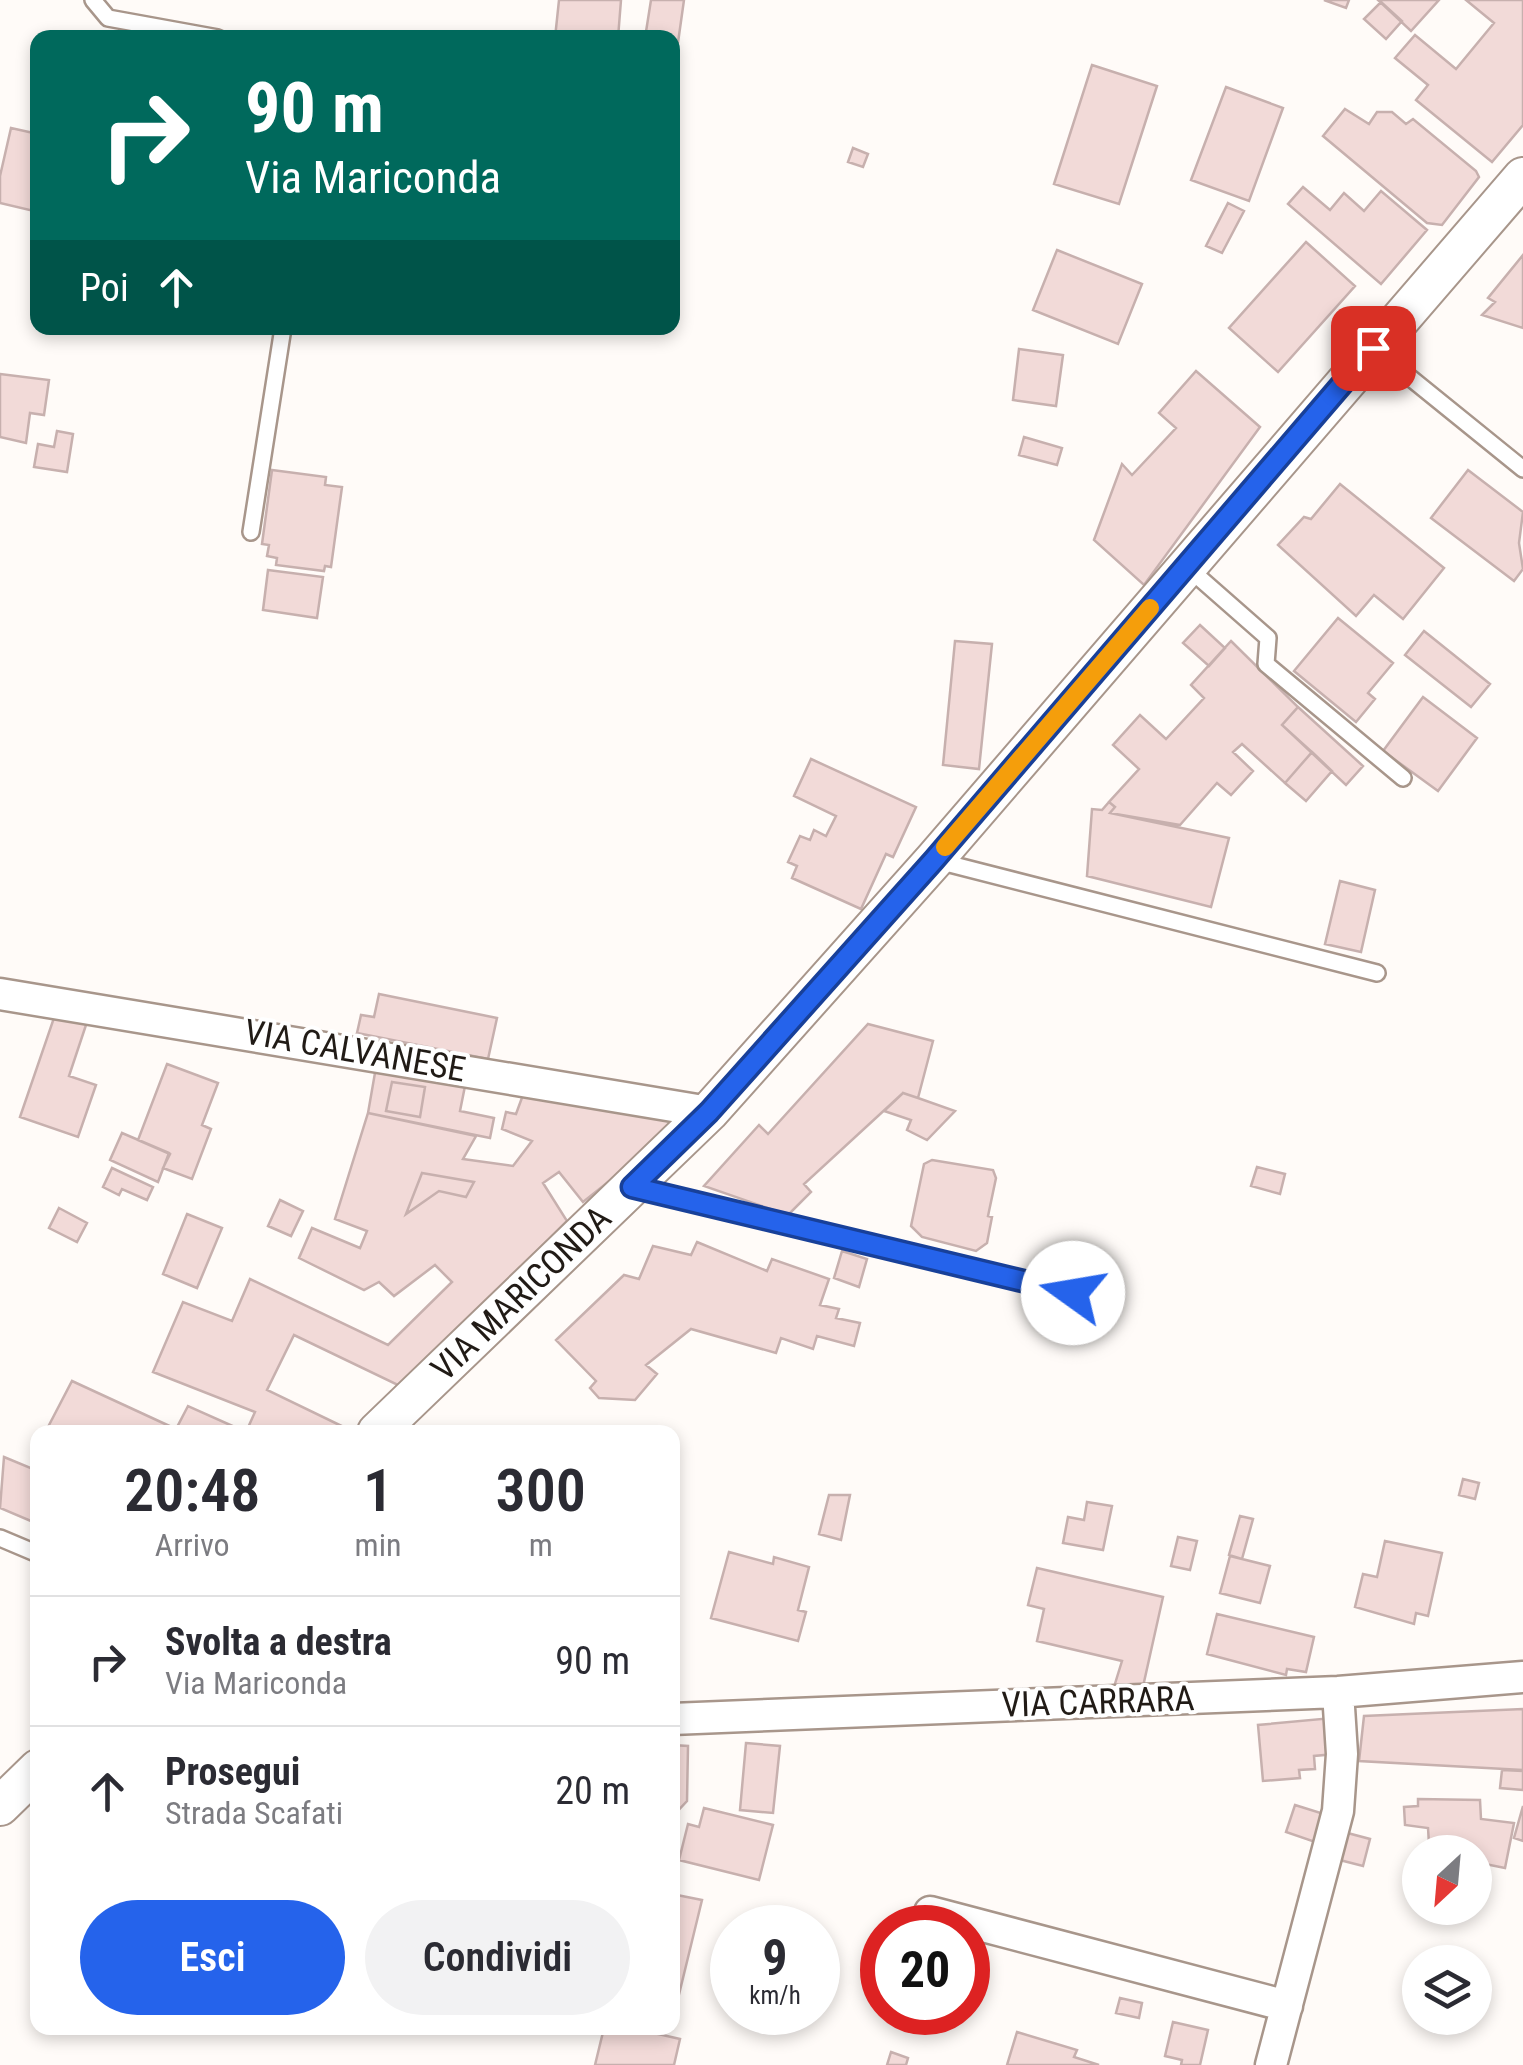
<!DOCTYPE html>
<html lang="it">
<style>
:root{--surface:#fff;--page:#f2f2f3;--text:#2b2b33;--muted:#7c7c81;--line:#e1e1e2;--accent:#2563eb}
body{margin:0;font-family:"Roboto Condensed",sans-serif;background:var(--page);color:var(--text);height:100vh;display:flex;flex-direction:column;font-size:38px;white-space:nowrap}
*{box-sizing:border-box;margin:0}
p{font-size:32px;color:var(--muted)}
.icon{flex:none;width:55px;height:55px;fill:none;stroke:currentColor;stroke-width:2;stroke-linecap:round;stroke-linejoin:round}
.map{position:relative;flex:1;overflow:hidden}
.panel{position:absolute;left:30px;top:1425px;width:650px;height:610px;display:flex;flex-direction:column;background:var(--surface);border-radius:20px;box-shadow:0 5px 15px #0003}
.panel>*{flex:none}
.banner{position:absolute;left:30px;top:30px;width:650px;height:305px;border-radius:20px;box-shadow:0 5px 15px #0003;background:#00695c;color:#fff;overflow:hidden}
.needle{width:65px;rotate:206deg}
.tools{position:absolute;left:1402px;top:1835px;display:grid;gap:20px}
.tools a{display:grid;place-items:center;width:90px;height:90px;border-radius:50%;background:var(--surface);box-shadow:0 5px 15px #0003;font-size:50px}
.speed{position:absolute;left:710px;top:1905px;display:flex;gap:20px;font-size:50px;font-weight:700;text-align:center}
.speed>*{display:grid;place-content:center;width:130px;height:130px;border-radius:50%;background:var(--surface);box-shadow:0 5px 15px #0003;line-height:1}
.speed small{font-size:25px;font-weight:400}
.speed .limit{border:15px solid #d22;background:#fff;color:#111}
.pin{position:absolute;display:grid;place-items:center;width:85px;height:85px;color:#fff;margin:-42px;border-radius:20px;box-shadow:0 5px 15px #0006}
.me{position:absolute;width:110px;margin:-55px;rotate:283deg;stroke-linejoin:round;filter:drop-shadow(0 0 8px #0008)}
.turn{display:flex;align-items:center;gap:35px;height:210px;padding:0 50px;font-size:45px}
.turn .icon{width:130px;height:130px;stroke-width:2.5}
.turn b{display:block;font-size:70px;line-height:85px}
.then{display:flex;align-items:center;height:95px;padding:0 50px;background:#0003;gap:20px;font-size:38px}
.eta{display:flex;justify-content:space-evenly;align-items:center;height:170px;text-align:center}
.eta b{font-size:60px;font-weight:600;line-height:70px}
.button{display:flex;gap:20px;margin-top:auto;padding:20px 50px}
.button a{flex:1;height:115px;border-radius:60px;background:var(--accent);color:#fff;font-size:40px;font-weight:600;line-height:115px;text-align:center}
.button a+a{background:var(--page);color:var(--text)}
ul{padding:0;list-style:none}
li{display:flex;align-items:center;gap:30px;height:130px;padding:0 50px;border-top:2px solid var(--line)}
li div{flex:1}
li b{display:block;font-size:38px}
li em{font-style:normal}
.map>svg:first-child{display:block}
.building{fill:#f2dad8;stroke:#c7b0ae;stroke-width:2.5;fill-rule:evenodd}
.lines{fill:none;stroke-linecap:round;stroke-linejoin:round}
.service-casing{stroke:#a8968b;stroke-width:20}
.minor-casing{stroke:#a8968b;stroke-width:35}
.tertiary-casing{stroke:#a8968b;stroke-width:42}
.service{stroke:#fff;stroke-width:15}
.minor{stroke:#fff;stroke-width:30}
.tertiary{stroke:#fff;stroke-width:38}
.route-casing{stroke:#184099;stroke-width:25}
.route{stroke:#2563eb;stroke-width:18}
.slow{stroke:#f59e0b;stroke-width:18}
.labels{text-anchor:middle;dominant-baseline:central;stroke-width:8;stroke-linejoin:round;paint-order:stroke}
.street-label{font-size:35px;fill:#211b16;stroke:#fff}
</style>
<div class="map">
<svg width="1523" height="2065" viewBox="0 0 1523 2065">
<rect width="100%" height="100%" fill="#fffbf8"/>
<path class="building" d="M559,0H621L618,38H555Z
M651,0H684L674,71L672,38H645Z
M1324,0H1349L1346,8Z
M1378,0H1439L1411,31Z
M1466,0H1523V125L1492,162L1416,100L1428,85L1395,58L1415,35L1456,69L1494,23Z
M1381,2L1402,21L1386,39L1364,19Z
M1092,65L1157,86L1119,204L1054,184Z
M1226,87L1283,108L1249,201L1191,180Z
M1345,109L1369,124L1377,112H1392L1406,124L1413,119L1476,171L1479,177L1442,225L1427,223L1323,136Z
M11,128L38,134V212L0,203V176Z
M853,148L868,154L863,167L848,162Z
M1303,187L1330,210L1344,193L1364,211L1381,191L1427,230L1381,284L1288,204Z
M1228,203L1244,211L1222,253L1206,246Z
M1306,242L1355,286L1278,372L1229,328Z
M1057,250L1142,284L1118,344L1033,310Z
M1523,255V328L1482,315L1495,302L1488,298Z
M1019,349L1063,355L1056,406L1013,400Z
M1196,371L1260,427L1144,585L1094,540L1122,464L1132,475L1176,428L1159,413Z
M0,374L49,380L44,415L30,413L26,443L0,437Z
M57,431L73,434L67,472L34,467L38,444L54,447Z
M1024,437L1062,448L1057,465L1019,455Z
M272,470L326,477L325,485L342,487L331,567L325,566L324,571L276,565L277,558L267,556L269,545L262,544Z
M1468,470L1523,512L1519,543L1523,569L1514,581L1431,518Z
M1340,484L1444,568L1403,619L1374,595L1356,616L1278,545L1304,517L1311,519Z
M268,570L323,577L317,618L263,610Z
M1338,618L1393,663L1368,693L1375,699L1356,722L1294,671Z
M1200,625L1225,648L1209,666L1183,643Z
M1424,631L1490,684L1471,707L1405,655Z
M955,641L992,644L979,769L943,765Z
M1231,641L1298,707L1282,725L1312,752L1285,783L1242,744L1233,752L1253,771L1231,795L1217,783L1180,825L1110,813L1115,807L1109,802L1139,769L1113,745L1140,715L1166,739L1204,698L1191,685Z
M1423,697L1477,738L1438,791L1383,751Z
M1298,707L1363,766L1346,785L1282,725Z
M1312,752L1332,771L1306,801L1285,783Z
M811,759L916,807L893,857L886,854L861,909L792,878L797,866L788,862L800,836L810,840L814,830L826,836L836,816L794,796Z
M1109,802L1115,807L1110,813L1229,838L1211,907L1087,876L1092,809L1102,810Z
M1340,881L1375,890L1361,952L1325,944Z
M379,994L497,1018L488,1059L357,1033L361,1015L374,1017Z
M56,1012L87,1022L69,1076L96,1085L78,1137L20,1117Z
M868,1024L933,1041L918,1098L903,1093L804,1184L811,1192L788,1215L704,1186L759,1125L768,1134Z
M167,1064L218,1083L202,1125L211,1129L192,1179L163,1168L170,1154L138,1140Z
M376,1067L467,1076L460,1111L494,1118L490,1138L368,1113ZM392,1082L425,1087L420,1117L386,1111Z
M392,1082L425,1087L420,1117L386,1111Z
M527,1084L670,1120L676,1128L583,1202L559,1172L543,1183L567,1221L402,1387L294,1335L267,1390L354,1432H61L48,1427L72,1381L176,1429L188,1406L246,1432L255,1412L153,1372L183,1302L232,1321L250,1279L388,1345L452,1282L435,1265L394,1296L379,1282L364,1290L299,1258L312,1228L360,1248L367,1231L335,1219L368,1113L476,1136L463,1159L513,1166L532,1141L502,1129L506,1112L516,1114ZM422,1173L474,1182L466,1197L439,1191L406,1214Z
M903,1093L918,1098L955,1111L927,1140L907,1130L911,1120L884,1111Z
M122,1133L169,1153L158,1182L110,1160Z
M932,1160L993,1170L996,1178L988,1216L992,1217L987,1243L976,1251L922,1237L911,1226L924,1164Z
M1257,1167L1285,1174L1280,1194L1251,1186Z
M112,1168L153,1187L147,1200L122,1189L119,1195L103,1187Z
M422,1173L474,1182L466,1197L439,1191L406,1214Z
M280,1200L303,1211L291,1236L268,1226Z
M59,1208L87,1223L77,1242L49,1228Z
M187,1214L222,1228L197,1288L163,1274Z
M697,1242L767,1271L772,1259L829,1279L820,1305L839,1309L836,1318L860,1323L854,1346L817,1336L813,1349L781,1338L776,1353L691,1329L646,1365L657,1374L635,1400L599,1398L590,1388L596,1381L556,1340L624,1275L639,1279L653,1246L691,1255Z
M842,1251L867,1259L859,1287L834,1278Z
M4,1457L38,1471V1524L0,1508Z
M1463,1479L1479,1483L1475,1499L1459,1495Z
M829,1495H850L841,1540L819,1534Z
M1087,1502L1112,1506L1103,1550L1063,1543L1068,1517L1084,1520Z
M1240,1516L1253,1519L1242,1559L1229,1555Z
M1178,1537L1197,1541L1190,1570L1171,1566Z
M1385,1541L1442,1553L1428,1616L1416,1613L1414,1624L1355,1607L1363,1574L1377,1577Z
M729,1552L773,1564L774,1557L809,1567L798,1610L806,1612L798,1641L711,1618Z
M1230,1556L1270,1566L1260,1603L1220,1593Z
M1037,1568L1163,1597L1142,1691L1114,1687L1122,1661L1037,1641L1044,1609L1028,1605Z
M1217,1614L1314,1637L1306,1672L1287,1669L1286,1675L1207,1654Z
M1523,1709V1770L1359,1761L1364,1716Z
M1332,1718L1335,1754L1314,1756L1315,1769L1299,1770L1300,1778L1263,1781L1258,1725Z
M746,1743L780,1746L773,1813L740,1810Z
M672,1745L688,1746L687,1801L672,1817Z
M1502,1770L1523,1771V1790L1500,1788Z
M1418,1799L1480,1800L1481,1819L1514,1823L1505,1868L1475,1862L1471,1851L1429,1844L1428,1828L1405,1825L1404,1807L1418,1806Z
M1295,1805L1324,1814L1315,1842L1286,1832Z
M1523,1806V1841L1514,1838Z
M704,1808L773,1825L759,1880L679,1860L688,1824L699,1827Z
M1340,1831L1370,1839L1363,1866L1332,1858Z
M672,1894L702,1900L674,2015L672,2014Z
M1120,1998L1142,2003L1139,2018L1116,2013Z
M1173,2022L1208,2030L1200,2065H1181L1182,2060L1165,2056Z
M604,2028H632L680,2039L674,2065H595Z
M1017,2032L1077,2050L1074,2057L1099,2065H1007Z
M891,2052L908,2058L906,2065H887Z"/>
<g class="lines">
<defs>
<path id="service" d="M93,0L108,18L218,38
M1376,350L1523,469
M251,532L283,328
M1186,566L1268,638L1266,664L1403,778
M938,861L1377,973
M635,1188L1073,1293
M0,1538L38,1554"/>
<path id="minor" d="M0,994L709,1112
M672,1719L1338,1692L1523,1677
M930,1912L1287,2006
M1271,2065L1338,1811L1342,1754L1338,1692"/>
<g id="tertiary">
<path id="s1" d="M377,1432L709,1112L934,860L1523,177"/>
<path d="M0,1806L38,1769"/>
</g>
</defs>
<use href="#service" class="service-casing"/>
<use href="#minor" class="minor-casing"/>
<use href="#tertiary" class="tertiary-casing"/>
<use href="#service" class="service"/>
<use href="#minor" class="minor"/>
<use href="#tertiary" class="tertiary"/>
</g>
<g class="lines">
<defs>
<path id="route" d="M1073,1293L632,1187L709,1112L934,860L1373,348"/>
</defs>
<use href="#route" class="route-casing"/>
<use href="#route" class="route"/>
<path class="slow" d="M945,847L1150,608"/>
</g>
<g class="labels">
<g class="street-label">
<text transform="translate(355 1051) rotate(10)">VIA CALVANESE</text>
<text stroke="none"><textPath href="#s1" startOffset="200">VIA MARICONDA</textPath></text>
<text transform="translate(1098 1702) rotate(-2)">VIA CARRARA</text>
</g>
</g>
</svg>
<div class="tools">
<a><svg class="needle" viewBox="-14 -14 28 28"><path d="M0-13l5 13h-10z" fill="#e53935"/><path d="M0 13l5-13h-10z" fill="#7c7c81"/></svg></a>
<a><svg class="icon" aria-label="layers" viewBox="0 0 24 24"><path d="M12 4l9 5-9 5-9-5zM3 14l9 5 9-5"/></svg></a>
</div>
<div class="speed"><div>9<small>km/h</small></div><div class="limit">20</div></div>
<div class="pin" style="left:1373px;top:348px;background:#d93025"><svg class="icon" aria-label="arrive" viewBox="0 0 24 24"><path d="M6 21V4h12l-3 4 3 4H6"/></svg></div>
<svg class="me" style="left:1073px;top:1293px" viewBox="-20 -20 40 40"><circle r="19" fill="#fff"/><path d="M0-13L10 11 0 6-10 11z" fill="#2563eb"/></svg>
<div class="banner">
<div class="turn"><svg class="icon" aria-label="right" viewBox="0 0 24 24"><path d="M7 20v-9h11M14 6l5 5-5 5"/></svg><div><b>90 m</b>Via Mariconda</div></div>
<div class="then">Poi<svg class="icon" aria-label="ahead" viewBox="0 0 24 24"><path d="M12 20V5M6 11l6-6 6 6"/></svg></div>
</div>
<section class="panel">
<div class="eta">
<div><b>20:48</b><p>Arrivo</p></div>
<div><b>1</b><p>min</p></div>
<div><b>300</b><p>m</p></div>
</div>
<ul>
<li><svg class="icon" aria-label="right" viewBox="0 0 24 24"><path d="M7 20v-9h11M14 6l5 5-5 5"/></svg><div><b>Svolta a destra</b><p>Via Mariconda</p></div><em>90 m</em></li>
<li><svg class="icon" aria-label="ahead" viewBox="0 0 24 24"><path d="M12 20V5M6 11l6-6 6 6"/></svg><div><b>Prosegui</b><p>Strada Scafati</p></div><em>20 m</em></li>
</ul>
<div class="button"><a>Esci</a><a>Condividi</a></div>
</section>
</div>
